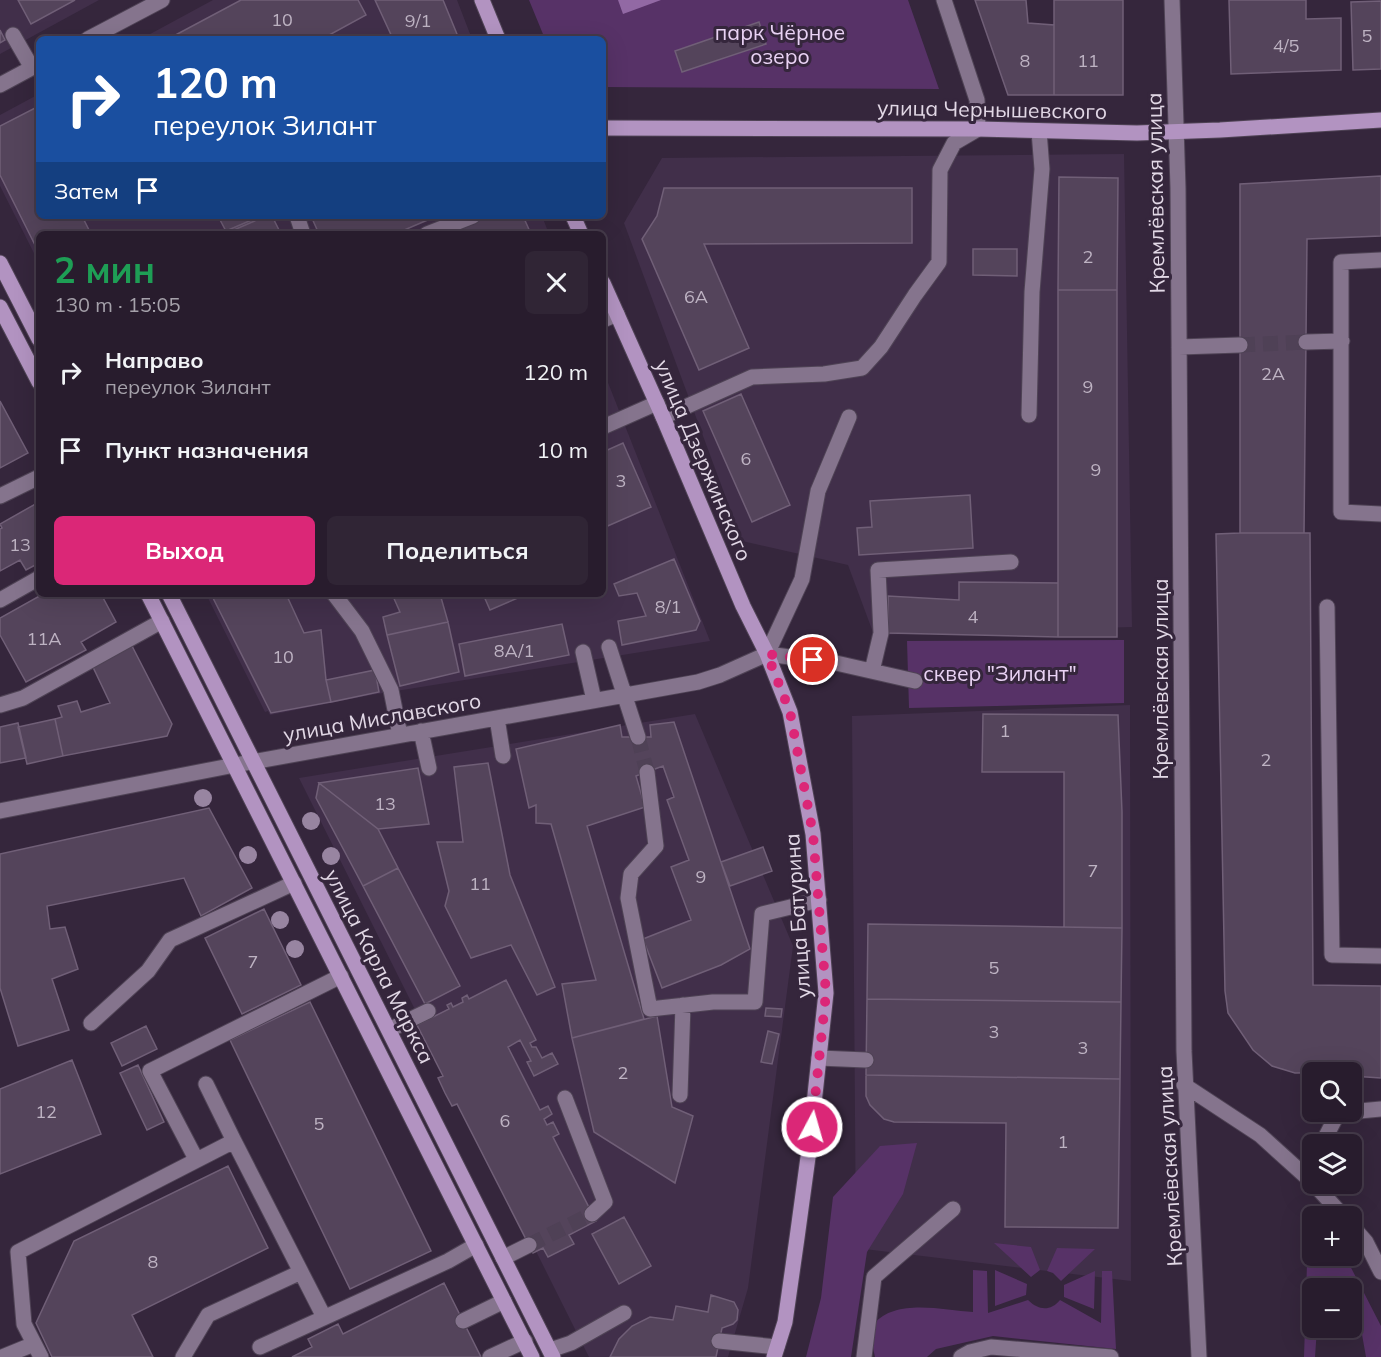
<!DOCTYPE html>
<html lang="ru">
<meta charset="utf-8">
<style>
:root{--surface:#281c2d;--page:#302535;--text:#f1f3f6;--muted:#a5a1aa;--line:#443a49;--accent:#db2777}
body{margin:0;font-family:Mulish,sans-serif;background:var(--page);color:var(--text);height:100vh;display:flex;flex-direction:column;font-size:22px;white-space:nowrap}
*{box-sizing:border-box;margin:0}
p{font-size:20px;color:var(--muted)}
.icon{flex:none;width:33px;height:33px;fill:none;stroke:currentColor;stroke-width:2;stroke-linecap:round;stroke-linejoin:round}
.map{position:relative;flex:1;overflow:hidden}
.side{position:absolute;left:36px;top:231px;width:570px;height:366px;display:flex;flex-direction:column;background:var(--surface);border-radius:9px;box-shadow:0 6px 24px #0002,0 0 0 2px var(--line)}
.side>*{flex:none}
.guide{position:absolute;left:36px;top:36px;width:570px;height:183px;border-radius:9px;box-shadow:0 6px 24px #0002,0 0 0 2px var(--line);background:#1a4fa0;color:#fff;overflow:hidden}
.tools{position:absolute;left:1302px;top:1062px;display:grid;gap:12px}
.tools a{display:grid;place-items:center;width:60px;height:60px;border-radius:9px;background:var(--surface);box-shadow:0 6px 24px #0002,0 0 0 2px var(--line);font-size:30px}
.pin{position:absolute;display:grid;place-items:center;width:51px;height:51px;color:#fff;margin:-26px;border:3px solid #fff;border-radius:50%;box-shadow:0 2px 6px #0007}
.me{position:absolute;width:66px;margin:-33px;rotate:6deg;stroke-linejoin:round;filter:drop-shadow(0 0 4px #0008)}
.turn{display:flex;align-items:center;gap:21px;height:126px;padding:0 18px;font-size:27px}
.turn .icon{width:78px;height:78px;stroke-width:2.5}
.turn b{display:block;font-size:42px;line-height:51px}
.then{display:flex;align-items:center;height:57px;padding:0 18px;background:#0003;gap:12px;font-size:22px}
.round{display:grid;place-items:center;flex:none;width:63px;height:63px;border-radius:9px;background:var(--page)}
.summary{display:flex;align-items:center;justify-content:space-between;height:102px;padding:0 18px}
h1{font-size:36px;font-weight:700;line-height:45px;color:#1e9e55}
.primary-button{display:flex;gap:12px;margin-top:auto;padding:12px 18px}
.primary-button a{flex:1;height:69px;border-radius:9px;background:var(--accent);color:#fff;font-size:24px;font-weight:700;line-height:69px;text-align:center}
.primary-button a+a{background:var(--page);color:var(--text)}
ul{padding:0;list-style:none}
li{display:flex;align-items:center;gap:18px;height:78px;padding:0 18px}
li div{flex:1}
li b{display:block;font-size:22px}
li em{font-style:normal}
.map>svg:first-child{display:block}
.built{fill:#412f4a}
.green{fill:#573267}
.water{fill:#9269a4}
.building{fill:#54445b;stroke:#705f77;stroke-width:1.5}
.lines{fill:none;stroke-linecap:round;stroke-linejoin:round}
.minor-tunnel{stroke:#4f4156;stroke-width:15;stroke-dasharray:15 8;stroke-linecap:butt}
.minor-casing{stroke:#4f4355;stroke-width:17}
.major-casing{stroke:#4f4355;stroke-width:17}
.minor{stroke:#85748d;stroke-width:15}
.major{stroke:#b293c1;stroke-width:15}
.tree{fill:#9885a1}
.route{stroke:#db2777;stroke-width:10;stroke-dasharray:0 18}
.labels{text-anchor:middle;dominant-baseline:central;stroke-width:6;stroke-linejoin:round;paint-order:stroke}
.number-label{font-size:18px;fill:#beb3c3}
.park-label{font-size:21px;fill:#e9d2f4;stroke:#35263c}
.street-label{font-size:21px;fill:#e2d8e6;stroke:#35263c}
</style>
<div class="map">
<svg width="1381" height="1357" viewBox="0 0 1381 1357">
<rect width="100%" height="100%" fill="#35263c"/>
<path class="built" d="M0,0H99L0,54Z
M213,0H457L472,39H141Z
M39,94V216H542L549,234H39V263L0,186V115Z
M1124,154L1132,627L874,635L848,565L742,541L624,223L662,158Z
M603,370L710,641L371,695L270,715L268,711L265,712L206,594H603Z
M1130,705L1131,1281L856,1248L852,716Z
M695,714L793,946L748,1288L728,1357H589L299,778Z"/>
<path class="green" d="M529,0H908L939,89L603,87V39H545Z
M1124,640V703L909,708L907,641Z
M917,1143L903,1194L867,1252L851,1357H806L821,1298L833,1197L880,1146Z
M1308,1233H1312V1256H1345L1381,1326V1357H1366L1357,1306H1352V1288H1312V1328H1317L1315,1357H1304Z
M994,1243L1031,1247L1040,1270L1031,1277Z
M1057,1248L1095,1249L1061,1281L1053,1273L1047,1271Z
M973,1270L987,1271L988,1313L1028,1300C1038,1310 1050,1312 1060,1300L1101,1323L1102,1271H1112L1116,1349L993,1336L936,1349L927,1357H875L872,1343L874,1324C895,1298 943,1310 973,1312Z
M995,1270L1027,1284L1026,1295L995,1306Z
M1095,1271L1094,1309L1064,1297V1285Z"/>
<path class="water" d="M618,0H661L623,14Z"/>
<path class="building" d="M18,0H75L31,24Z
M241,0H358L366,15L322,39H168Z
M375,0H443L459,39H393Z
M975,0H1026L1028,23L1054,25V95H1008Z
M1054,0H1123V95H1054Z
M1229,0H1306V19L1341,18V70L1231,74Z
M1381,1V69L1353,70L1351,2Z
M759,22L766,44L682,72L675,51Z
M0,30L5,40L0,43Z
M39,106V216H82L91,234H39V253L0,175V126Z
M1381,176V236L1307,239L1304,533H1240V184Z
M1059,177L1118,178L1117,290H1058Z
M664,188H912V243L704,244L749,348L699,370L642,239L657,216Z
M218,216H266L227,233Z
M261,216H272L281,234H219Z
M311,216H437L395,234H319Z
M485,216H523L531,234H444Z
M973,249H1017V276L973,275Z
M1058,290H1117V637H1058Z
M741,394L790,505L752,522L703,411Z
M0,401L28,453L0,468Z
M623,443L651,507L603,528V452Z
M970,495L973,548L859,555L857,528L872,527L870,501Z
M39,502V563L26,570L20,560L0,571V529L2,528L0,524Z
M1240,533H1310L1313,985L1381,986V1078L1352,1076V1072L1295,1073L1272,1066L1253,1050L1228,1013L1225,991L1216,534Z
M674,559L700,621L696,630L622,645L618,621L646,616L637,593L619,596L614,584Z
M959,582L1058,583V637L888,633V596L959,600Z
M43,594H101L116,622L81,642L86,650L26,682L0,635V618Z
M211,594H286L304,633L321,630L326,680L331,702L271,713Z
M392,594H440L448,622L387,635L383,617L400,612Z
M483,594H527L490,610Z
M448,622L459,672L400,686L387,635Z
M562,624L569,655L465,676L459,644Z
M131,644L172,724L167,736L63,756L55,719L62,717L58,706L77,701L81,712L110,703L92,665Z
M375,670L379,692L331,702L326,680Z
M983,714L1118,715L1122,812V928L1064,927V772H982Z
M55,719L63,756L27,764L18,727Z
M674,722L750,949L721,965L662,988L643,939L691,920L671,867L689,860L667,800L674,797L663,766L636,776L645,807L587,826L644,1019L572,1038L562,984L596,980L551,824L536,823V805L529,808L516,749L620,725L622,737H651L650,725Z
M18,723L26,758L0,763V727Z
M488,763L510,875L555,987L537,995L511,945L471,958L445,906L449,891L437,842H463L454,767Z
M418,768L429,824L378,829L319,783Z
M319,783L378,829L398,868L363,886L316,798Z
M209,808L252,888L201,916L184,878L47,906L50,929L65,927L78,969L52,979L69,1030L18,1046L0,988V854Z
M763,847L772,871L730,886L721,862Z
M398,868L460,986L425,1004L363,886Z
M264,909L301,985L242,1014L205,938Z
M868,924L1122,928L1121,1002L867,999Z
M506,980L536,1040L530,1043L532,1047H536L542,1058L552,1053L558,1064L534,1076L527,1062L531,1061L520,1040L508,1047L540,1110L548,1106L552,1114L544,1119L547,1125L553,1122L559,1134L553,1137L596,1221L569,1235L574,1244L548,1257L543,1248L533,1253L457,1104L452,1106L445,1093L438,1078L443,1076L417,1025L449,1009L447,1005L451,1003L453,1007L463,1002L462,998L467,995L469,999Z
M867,999L1121,1002L1120,1079L866,1075Z
M310,1002L431,1251L350,1289L230,1040Z
M766,1008L782,1009L781,1017L765,1016Z
M657,1016L672,1107L693,1116L675,1183L594,1132L572,1038Z
M146,1026L157,1049L122,1066L111,1043Z
M768,1031L779,1034L772,1064L761,1062Z
M72,1060L101,1134L0,1174V1089Z
M138,1065L164,1122L147,1130L120,1073Z
M866,1075L1120,1079L1118,1228L1005,1227L1006,1123L894,1122L884,1119L870,1105L866,1096Z
M228,1166L268,1248L132,1315L153,1357H52L36,1323L74,1241Z
M624,1217L651,1266L619,1284L592,1234Z
M444,1283L481,1357H292L312,1347L308,1339L338,1324L343,1334Z
M711,1295L734,1302L738,1310L737,1320L733,1324L722,1328L716,1357H610L619,1339L632,1326L650,1317L673,1320L676,1306L708,1312Z"/>
<g class="lines">
<path class="minor-tunnel" d="M1240,345L1306,342
M638,737L647,772
M529,1245L592,1214"/>
<defs>
<path id="minor" d="M1172,0L1178,188L1184,1051L1199,1357
M13,35L32,68
M88,39L162,0
M0,85L39,64
M297,216L303,234
M427,234L473,216
M1381,260L1341,262V512L1381,514
M603,320L617,314
M1306,342L1342,341
M1179,347L1240,345
M1029,415L1032,292L1042,169L1039,131
M663,417L752,377L824,374L862,368L881,347L915,295L939,262L940,170L954,143L978,129L977,100L944,0
M603,427L657,403
M0,496L39,477
M334,594L362,631L391,690L400,735
M0,600L39,578
M1327,607L1332,955L1381,956
M609,647L638,737
M583,652L594,700
M767,654L802,579L818,491L849,417
M767,654L836,663L915,681
M872,671L881,633L878,570L1011,562
M0,705L23,698L162,621
M497,718L503,756
M421,731L429,768
M647,772L656,846L631,874L628,898L650,1009L713,1002H755L762,914L819,900
M0,811L235,765L698,682L720,675L767,654
M91,1023L148,971L170,940L294,883
M389,1030L428,1011
M819,1058L866,1060
M206,1084L234,1141
M1184,1085L1260,1135L1312,1182
M680,1095L683,1005
M565,1098L605,1202L592,1214
M1322,1144L1338,1113L1381,1109
M196,1159L150,1071L341,976
M1314,1184L1343,1216
M1352,1226L1366,1242L1381,1272
M503,1258L529,1245
M301,1272L324,1317
M463,1321L504,1301
M719,1341L777,1347
M260,1347L448,1261L476,1245
M550,1350L571,1343L624,1313
M2,1357L34,1344
M41,1357L24,1324L18,1252L234,1141L301,1272L208,1315L183,1357
M490,1357L525,1341
M864,1357L874,1277L953,1209
M961,1357L970,1352L991,1347L1111,1357"/>
<path id="major" d="M482,0L498,39
M603,128L978,129L1137,133L1220,130L1381,120
M573,216L581,234
M0,263L39,339
M603,283L663,417L743,606L767,654L790,712L813,834L826,993L809,1150L797,1238L785,1322L774,1357
M0,307L39,382
M148,594L532,1357
M169,594L553,1357"/>
</defs>
<use href="#minor" class="minor-casing"/>
<use href="#major" class="major-casing"/>
<use href="#minor" class="minor"/>
<use href="#major" class="major"/>
</g>
<g class="tree">
<circle cx="203" cy="798" r="9"/>
<circle cx="311" cy="821" r="9"/>
<circle cx="248" cy="855" r="9"/>
<circle cx="331" cy="856" r="9"/>
<circle cx="280" cy="920" r="9"/>
<circle cx="295" cy="949" r="9"/>
</g>
<g class="lines">
<path class="route" d="M812,1127L826,993L813,834L790,712L767,654L813,660"/>
</g>
<g class="labels">
<g class="number-label">
<text x="282" y="19">10</text>
<text x="418" y="20">9/1</text>
<text x="1367" y="35">5</text>
<text x="1286" y="45">4/5</text>
<text x="1025" y="60">8</text>
<text x="1088" y="60">11</text>
<text x="1088" y="256">2</text>
<text x="696" y="296">6А</text>
<text x="1273" y="373">2А</text>
<text x="1088" y="386">9</text>
<text x="746" y="458">6</text>
<text x="1096" y="469">9</text>
<text x="621" y="480">3</text>
<text x="20" y="544">13</text>
<text x="668" y="606">8/1</text>
<text x="973" y="616">4</text>
<text x="44" y="638">11А</text>
<text x="514" y="650">8А/1</text>
<text x="283" y="656">10</text>
<text x="1005" y="730">1</text>
<text x="1266" y="759">2</text>
<text x="385" y="803">13</text>
<text x="1093" y="870">7</text>
<text x="701" y="876">9</text>
<text x="480" y="883">11</text>
<text x="253" y="961">7</text>
<text x="994" y="967">5</text>
<text x="994" y="1031">3</text>
<text x="1083" y="1047">3</text>
<text x="623" y="1072">2</text>
<text x="46" y="1111">12</text>
<text x="505" y="1120">6</text>
<text x="319" y="1123">5</text>
<text x="1063" y="1141">1</text>
<text x="153" y="1261">8</text>
</g>
<g class="park-label">
<text x="780" y="32">парк Чёрное<tspan x="780" dy="24">озеро</tspan></text>
<text x="1000" y="673">сквер "Зилант"</text>
</g>
<g class="street-label">
<text transform="translate(992 109) rotate(1)">улица Чернышевского</text>
<text transform="translate(1155 193) rotate(-91)">Кремлёвская улица</text>
<text transform="translate(704 460) rotate(67)">улица Дзержинского</text>
<text transform="translate(1160 679) rotate(-90)">Кремлёвская улица</text>
<text transform="translate(382 717) rotate(-10)">улица Миславского</text>
<text transform="translate(797 916) rotate(-94)">улица Батурина</text>
<text transform="translate(380 966) rotate(63)">улица Карла Маркса</text>
<text transform="translate(1169 1166) rotate(-93)">Кремлёвская улица</text>
</g>
</g>
</svg>
<div class="tools">
<a><svg class="icon" aria-label="search" viewBox="0 0 24 24"><circle cx="10" cy="10" r="6"/><path d="M15 15l6 6"/></svg></a>
<a><svg class="icon" aria-label="layers" viewBox="0 0 24 24"><path d="M12 4l9 5-9 5-9-5zM3 14l9 5 9-5"/></svg></a>
<a>+</a>
<a>−</a>
</div>
<div class="pin" style="left:813px;top:660px;background:#d93025"><svg class="icon" aria-label="arrive" viewBox="0 0 24 24"><path d="M6 21V4h12l-3 4 3 4H6"/></svg></div>
<svg class="me" style="left:812px;top:1127px" viewBox="-20 -20 40 40"><circle r="17" fill="#db2777" stroke="#fff" stroke-width="3"/><path d="M0-11L8 9 0 5-8 9z" fill="#fff"/></svg>
<div class="guide">
<div class="turn"><svg class="icon" aria-label="right" viewBox="0 0 24 24"><path d="M7 20v-9h11M14 6l5 5-5 5"/></svg><div><b>120 m</b>переулок Зилант</div></div>
<div class="then">Затем<svg class="icon" aria-label="arrive" viewBox="0 0 24 24"><path d="M6 21V4h12l-3 4 3 4H6"/></svg></div>
</div>
<section class="side">
<div class="summary"><div><h1>2 мин</h1><p>130 m · 15:05</p></div><a class="round"><svg class="icon" aria-label="close" viewBox="0 0 24 24"><path d="M6 6l12 12M18 6L6 18"/></svg></a></div>
<ul>
<li><svg class="icon" aria-label="right" viewBox="0 0 24 24"><path d="M7 20v-9h11M14 6l5 5-5 5"/></svg><div><b>Направо</b><p>переулок Зилант</p></div><em>120 m</em></li>
<li><svg class="icon" aria-label="arrive" viewBox="0 0 24 24"><path d="M6 21V4h12l-3 4 3 4H6"/></svg><div><b>Пункт назначения</b></div><em>10 m</em></li>
</ul>
<div class="primary-button"><a>Выход</a><a>Поделиться</a></div>
</section>
</div>
